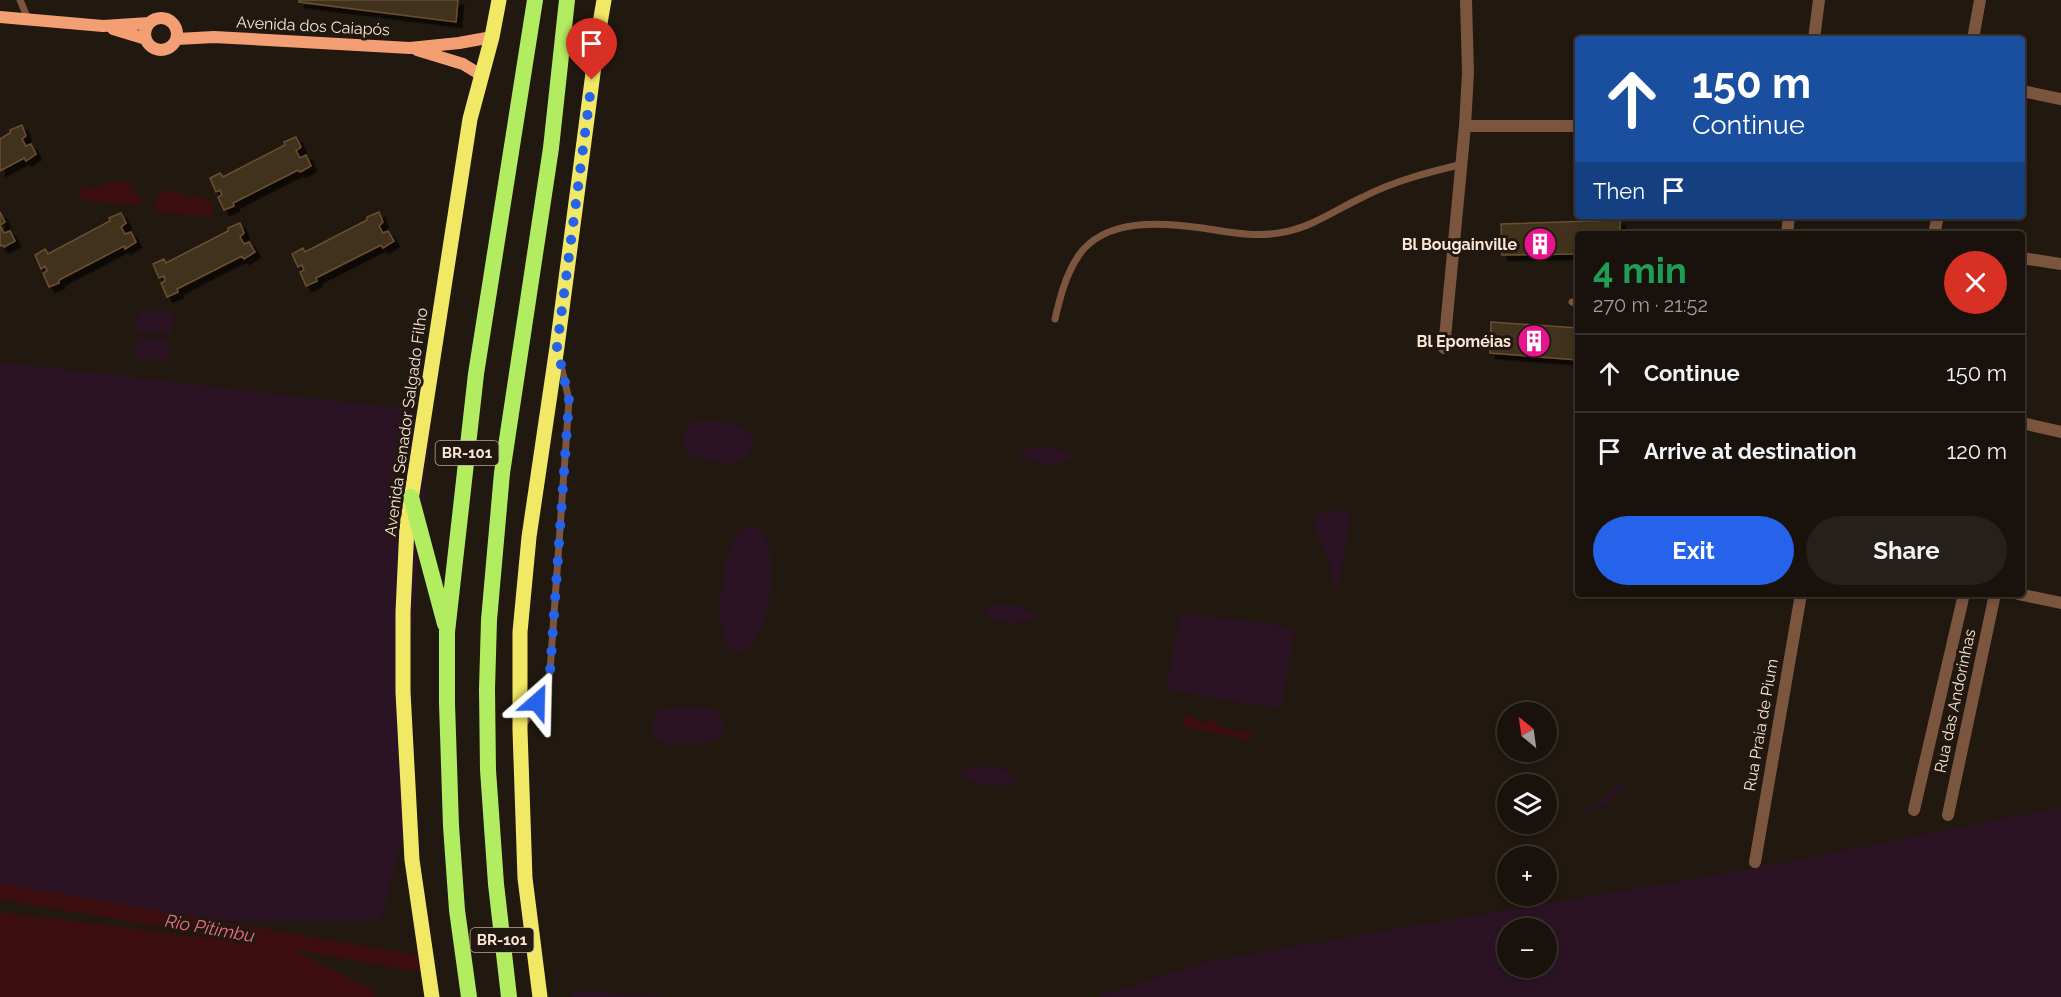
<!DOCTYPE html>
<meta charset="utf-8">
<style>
:root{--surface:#19120c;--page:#26201a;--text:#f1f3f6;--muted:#9f9e9d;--line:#37322d;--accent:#2563eb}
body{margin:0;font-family:Raleway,sans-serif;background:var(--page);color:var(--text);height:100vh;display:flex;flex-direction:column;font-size:22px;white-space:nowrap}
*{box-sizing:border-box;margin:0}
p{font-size:20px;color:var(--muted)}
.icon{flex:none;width:33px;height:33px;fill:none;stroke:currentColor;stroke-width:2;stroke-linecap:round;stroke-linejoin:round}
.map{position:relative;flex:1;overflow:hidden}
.details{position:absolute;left:1575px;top:231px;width:450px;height:366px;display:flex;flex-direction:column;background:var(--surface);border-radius:6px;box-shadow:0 3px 9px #0003,0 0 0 2px var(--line)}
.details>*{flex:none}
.hud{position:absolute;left:1575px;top:36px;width:450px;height:183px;border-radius:6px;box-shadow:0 3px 9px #0003,0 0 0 2px var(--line);background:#1a4fa0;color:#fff;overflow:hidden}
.needle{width:39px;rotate:331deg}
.fabs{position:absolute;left:1497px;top:702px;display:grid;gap:12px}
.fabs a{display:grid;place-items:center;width:60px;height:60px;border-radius:50%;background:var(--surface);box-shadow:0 3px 9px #0003,0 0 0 2px var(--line);font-size:30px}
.pin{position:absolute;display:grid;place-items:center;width:51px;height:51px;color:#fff;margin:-62px -26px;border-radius:50% 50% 50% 0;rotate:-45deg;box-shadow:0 0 6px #0007}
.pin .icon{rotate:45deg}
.me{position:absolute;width:66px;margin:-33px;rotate:25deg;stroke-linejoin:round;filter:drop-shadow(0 0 4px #0008)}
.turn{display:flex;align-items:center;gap:21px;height:126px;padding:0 18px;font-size:27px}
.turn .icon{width:78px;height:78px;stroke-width:2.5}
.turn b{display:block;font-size:42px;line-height:51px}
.then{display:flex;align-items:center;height:57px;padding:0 18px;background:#0003;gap:12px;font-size:22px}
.round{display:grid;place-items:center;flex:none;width:63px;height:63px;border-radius:32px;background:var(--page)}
.overview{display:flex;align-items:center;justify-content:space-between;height:102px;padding:0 18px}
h1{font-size:36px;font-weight:700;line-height:45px;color:#1e9e55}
.primary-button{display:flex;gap:12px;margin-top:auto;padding:12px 18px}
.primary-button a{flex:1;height:69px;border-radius:36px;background:var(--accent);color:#fff;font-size:24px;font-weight:700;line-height:69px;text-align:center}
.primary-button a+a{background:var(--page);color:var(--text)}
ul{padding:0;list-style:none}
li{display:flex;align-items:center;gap:18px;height:78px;padding:0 18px;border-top:2px solid var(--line)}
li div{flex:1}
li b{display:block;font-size:22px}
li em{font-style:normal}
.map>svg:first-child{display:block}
.green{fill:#2b1324;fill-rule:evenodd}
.water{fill:#3c0e10}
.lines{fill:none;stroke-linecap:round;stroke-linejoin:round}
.canal{stroke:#3c0e10;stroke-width:16}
.building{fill:#41301d;stroke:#6b4f31;stroke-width:1.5;filter:url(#shadow)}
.service{stroke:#7c553f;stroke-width:7}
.minor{stroke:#7c553f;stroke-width:12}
.secondary{stroke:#f39f73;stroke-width:12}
.primary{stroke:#f1e965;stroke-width:15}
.trunk{stroke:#b2ec60;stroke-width:16}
.route{stroke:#2563eb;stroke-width:10;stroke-dasharray:0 18}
.labels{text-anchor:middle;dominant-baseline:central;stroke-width:6;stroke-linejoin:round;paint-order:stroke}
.shield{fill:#211810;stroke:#baa899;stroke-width:1.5}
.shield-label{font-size:15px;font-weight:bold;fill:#fbe5d4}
.street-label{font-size:16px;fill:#fbe5d4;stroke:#211810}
.poi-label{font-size:16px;font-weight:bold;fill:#fbe5d4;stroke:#211810;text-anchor:end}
.water-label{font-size:18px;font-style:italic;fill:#f26b89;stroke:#211810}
</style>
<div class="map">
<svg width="2061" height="997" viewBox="0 0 2061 997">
<defs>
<filter id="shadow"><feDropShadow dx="5.5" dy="5.5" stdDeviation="0" flood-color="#0009"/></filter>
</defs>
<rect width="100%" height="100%" fill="#211810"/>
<path class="green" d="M138,310L174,313L172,334L136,332Z
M137,338L170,339L168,361L135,359Z
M0,362L432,412L406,695L409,813L381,921H171L75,909L0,888Z
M700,420C710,421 733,422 742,427C761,437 751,461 732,463C719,464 703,458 690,456C681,445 681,437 688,425Z
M1039,446C1052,448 1065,448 1074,458C1057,468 1036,464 1020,454L1021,450Z
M1345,509L1351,517L1340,578L1335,594L1330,563L1316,530L1315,519L1319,514Z
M755,524C763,531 768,541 770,552C775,579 769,644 739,654C737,652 733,651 731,649C712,631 722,556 736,535C741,528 747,525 755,524Z
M1006,604L1021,607L1037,616C1020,625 998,627 984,610L987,606Z
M1180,613L1257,622L1295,629L1281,708L1241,703L1167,689Z
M712,708L722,715L726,725C718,747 704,743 683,743C678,743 670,744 665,743C647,737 647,712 665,709C680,706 698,708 712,708Z
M973,766L991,767L1005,770L1015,775L1017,780C1001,790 975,787 960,775L961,772Z
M1620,784L1623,786L1609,803L1584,815V811L1596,805Z
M2061,807V997H1097L1210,961L1745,870ZM1508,928H1546V968H1508Z
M571,991L664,997H572Z"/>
<path class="water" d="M112,181L124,182L135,188L133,195H141L140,206L81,200L82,186C93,191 102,184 112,181Z
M175,190L192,200L194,195L209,201L213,207L212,217L156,212V198L160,193Z
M1192,715L1202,723L1215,719L1221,728L1252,733L1250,740L1185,727L1182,723L1184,717Z
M0,912L289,948L373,990L375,997H0Z"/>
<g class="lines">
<path class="canal" d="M0,891L421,964"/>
</g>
<path class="building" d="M299,0H458L456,22L299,2Z
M22,125L26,136L22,139L26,146L31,144L36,154L26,161L24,158L0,171V139L10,133V130Z
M296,137L301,147L296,151L300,158L306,155L311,166L300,172L298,170L233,203L234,206L224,210L218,197L222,195L220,190L216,192L210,178L220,173L223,177L285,145L284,142Z
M0,212L5,222L0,225L4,233L10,231L15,241L4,247L2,245L0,246Z
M379,212L383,222L379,226L383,233L388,231L394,241L383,248L381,245L316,278L317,281L306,286L300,272L304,270L302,265L298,267L292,254L303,248L305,252L367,220V217Z
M121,213L126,223L121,227L125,234L131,232L136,242L125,249L124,246L59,280V283L49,287L43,273L47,271L45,266L41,269L35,255L45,249L48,254L110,221L109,218Z
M1620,220V234H1578V254L1502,255L1501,224Z
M240,223L244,233L240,237L244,244L249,242L255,252L244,259L242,256L177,289L178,292L167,297L161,283L165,281L164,276L159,278L153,264L164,259L166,263L228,231V228Z
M1641,230L1746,233V234H1642Z
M1491,322L1578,328V360L1490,353Z"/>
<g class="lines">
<path class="service" d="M20,0L28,19
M1572,302L1578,303
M1055,319C1060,297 1066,274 1079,255C1105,218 1162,222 1202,228C1229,232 1256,238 1284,232C1312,227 1337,209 1363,197C1394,181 1429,172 1463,164
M523,726L545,688L550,672L569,400L560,361"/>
<path class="minor" d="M1814,39L1819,0
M1973,39L1980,0
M2022,91L2061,99
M1465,126H1578
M1787,234L1789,216
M1934,234L1938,216
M2022,258L2061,264
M1444,348L1465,126L1468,73L1466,0
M2022,423L2061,432
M2018,594L2061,603
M1914,810L1964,594
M1948,815L1995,594
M1755,862L1801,594"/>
<path class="secondary" d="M0,17L103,26L149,23
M145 34a16 16 0 1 1 32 0a16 16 0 1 1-32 0Z
M113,29L146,39
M177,39L214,37L410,48L459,43L492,37
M417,50L463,64L481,75"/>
<path class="primary" d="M432,997L412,860L403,692V612L407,526L470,119L492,37L499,0
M540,997L525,878L520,730V632L529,537L557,347L598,35L604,0"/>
<path class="trunk" d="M411,497L445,624
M469,997L457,910L451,826L447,703V632L476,374L535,0
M509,997L496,884L488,770L487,689L489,620L502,473L551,148L567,0"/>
</g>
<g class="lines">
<path class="route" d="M537,702L545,688L550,672L569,400L557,347L592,80"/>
</g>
<defs>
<symbol id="building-disc" viewBox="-11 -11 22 22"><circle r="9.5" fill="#e7148f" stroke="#211810"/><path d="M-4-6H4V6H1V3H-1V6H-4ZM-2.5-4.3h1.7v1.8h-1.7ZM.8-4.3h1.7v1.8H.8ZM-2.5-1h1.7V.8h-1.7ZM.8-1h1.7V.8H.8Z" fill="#fff"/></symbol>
</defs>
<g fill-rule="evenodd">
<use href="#building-disc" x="1521" y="225" width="38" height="38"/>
<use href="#building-disc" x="1515" y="322" width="38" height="38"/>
</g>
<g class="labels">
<g class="shield">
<rect x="435.5" y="441" width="63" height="24" rx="4.5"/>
<rect x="470.5" y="928" width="63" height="24" rx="4.5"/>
</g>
<g class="shield-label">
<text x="467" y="453">BR-101</text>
<text x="502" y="940">BR-101</text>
</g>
<g class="street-label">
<text transform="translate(313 26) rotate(3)">Avenida dos Caiapós</text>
<text transform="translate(406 422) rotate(-82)">Avenida Senador Salgado Filho</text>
<text transform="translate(1955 701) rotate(-78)">Rua das Andorinhas</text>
<text transform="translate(1761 725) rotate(-80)">Rua Praia de Pium</text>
</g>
<g class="poi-label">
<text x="1517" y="244">Bl Bougainville</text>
<text x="1511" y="341">Bl Epoméias</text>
</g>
<g class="water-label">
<text transform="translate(210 928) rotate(10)">Rio Pitimbu</text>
</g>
</g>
</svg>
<div class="fabs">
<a><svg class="needle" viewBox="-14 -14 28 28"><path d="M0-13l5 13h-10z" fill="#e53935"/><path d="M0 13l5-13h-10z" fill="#9f9e9d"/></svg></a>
<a><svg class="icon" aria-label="layers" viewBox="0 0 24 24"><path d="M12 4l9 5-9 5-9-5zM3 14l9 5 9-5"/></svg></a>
<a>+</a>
<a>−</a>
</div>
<div class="pin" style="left:592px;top:80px;background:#d93025"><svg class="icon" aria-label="arrive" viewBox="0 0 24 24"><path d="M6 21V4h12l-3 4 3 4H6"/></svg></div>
<svg class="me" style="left:537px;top:702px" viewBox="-20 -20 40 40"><path d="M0-17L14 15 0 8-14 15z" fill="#2563eb" stroke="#fff" stroke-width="4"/></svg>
<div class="hud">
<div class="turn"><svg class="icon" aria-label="ahead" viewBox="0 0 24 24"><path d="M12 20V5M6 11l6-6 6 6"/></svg><div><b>150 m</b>Continue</div></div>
<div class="then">Then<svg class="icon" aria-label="arrive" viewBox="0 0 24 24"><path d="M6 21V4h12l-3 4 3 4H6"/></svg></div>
</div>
<section class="details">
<div class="overview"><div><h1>4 min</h1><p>270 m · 21:52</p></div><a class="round" style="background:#d93025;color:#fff"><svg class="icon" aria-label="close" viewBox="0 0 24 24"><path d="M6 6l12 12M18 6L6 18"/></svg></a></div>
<ul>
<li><svg class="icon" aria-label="ahead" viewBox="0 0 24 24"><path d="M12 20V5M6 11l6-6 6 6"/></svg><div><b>Continue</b></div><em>150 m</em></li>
<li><svg class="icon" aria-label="arrive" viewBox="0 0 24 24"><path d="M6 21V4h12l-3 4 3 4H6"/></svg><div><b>Arrive at destination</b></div><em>120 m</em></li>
</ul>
<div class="primary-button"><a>Exit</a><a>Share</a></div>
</section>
</div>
